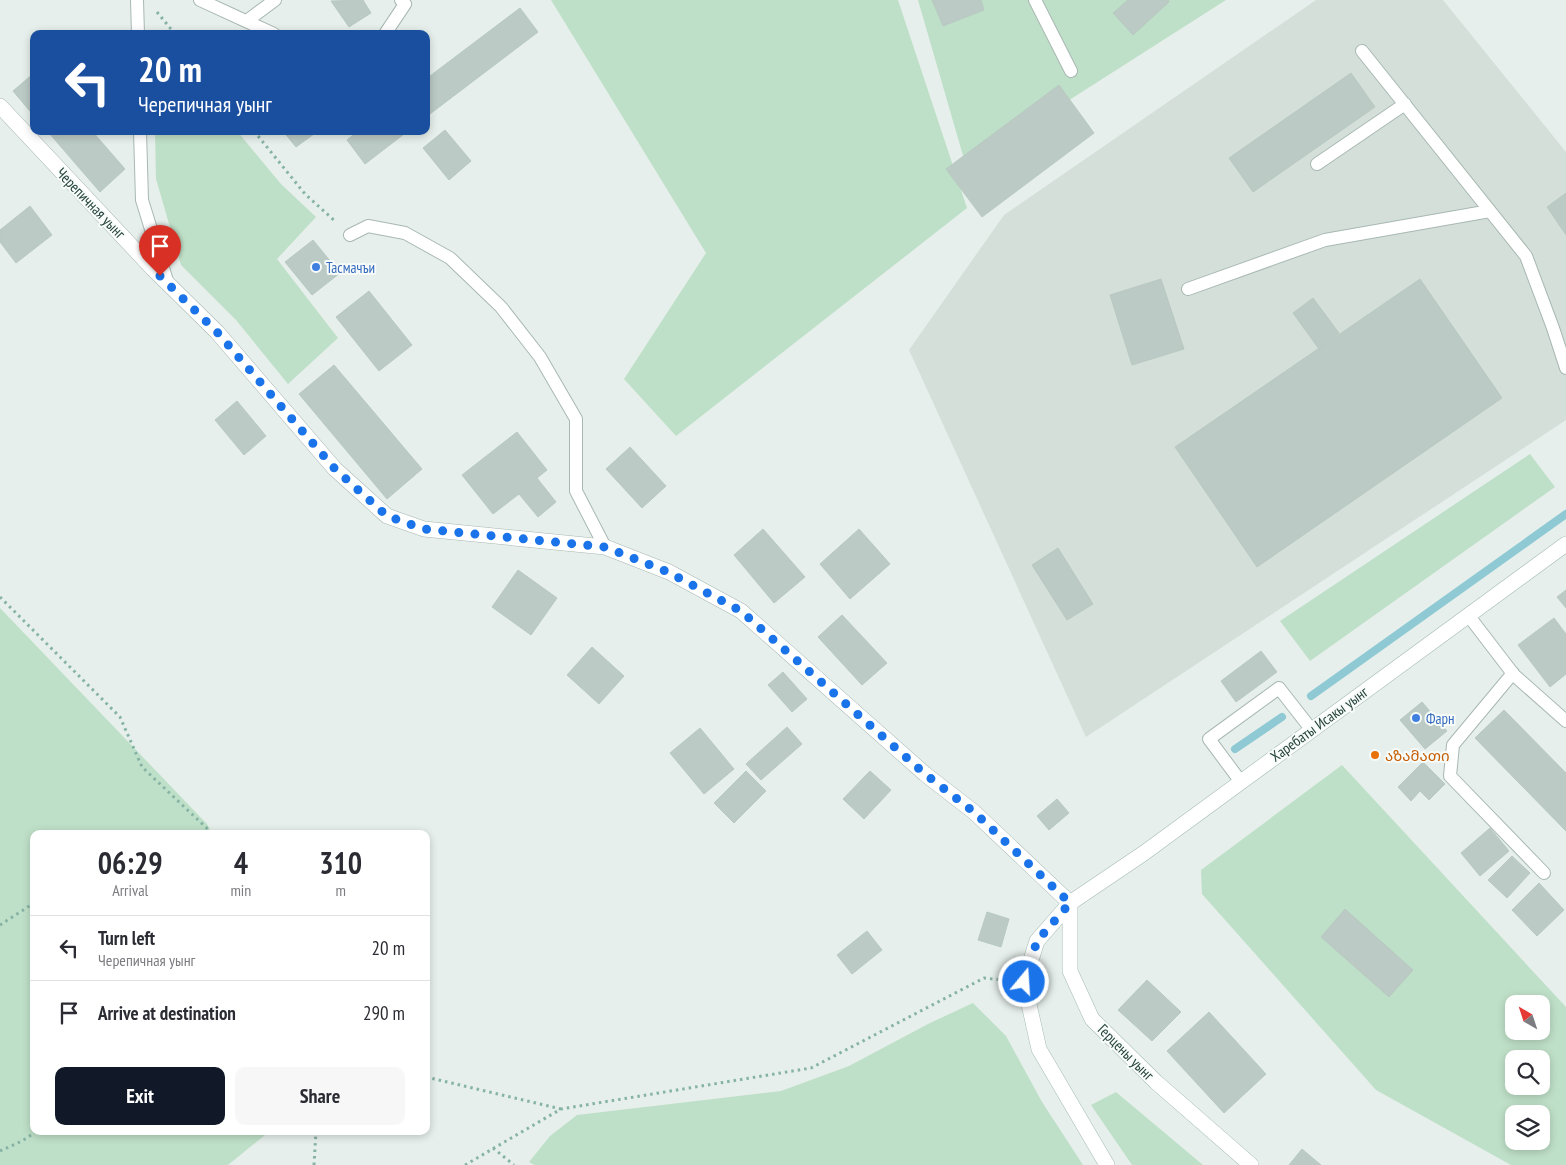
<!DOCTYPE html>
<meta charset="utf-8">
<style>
:root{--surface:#fff;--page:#f7f7f7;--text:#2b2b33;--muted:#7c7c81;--line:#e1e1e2;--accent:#111827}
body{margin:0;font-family:"PT Sans Narrow","Noto Sans Georgian",sans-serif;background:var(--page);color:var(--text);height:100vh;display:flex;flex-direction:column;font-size:19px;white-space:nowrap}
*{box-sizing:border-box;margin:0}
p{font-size:16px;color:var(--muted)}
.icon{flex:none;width:28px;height:28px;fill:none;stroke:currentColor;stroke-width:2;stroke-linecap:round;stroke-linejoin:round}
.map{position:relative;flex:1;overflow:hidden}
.details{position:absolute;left:30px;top:830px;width:400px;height:305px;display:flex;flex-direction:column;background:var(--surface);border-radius:10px;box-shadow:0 2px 8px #0003}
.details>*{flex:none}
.top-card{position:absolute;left:30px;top:30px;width:400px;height:105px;border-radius:10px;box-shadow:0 2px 8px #0003;background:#1a4fa0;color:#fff;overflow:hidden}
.needle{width:32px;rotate:321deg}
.buttons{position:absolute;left:1505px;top:995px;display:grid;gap:10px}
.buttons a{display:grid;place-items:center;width:45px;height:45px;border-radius:10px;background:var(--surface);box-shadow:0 2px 8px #0003;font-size:25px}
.pin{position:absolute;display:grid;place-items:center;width:42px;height:42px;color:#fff;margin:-51px -21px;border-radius:50% 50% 50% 0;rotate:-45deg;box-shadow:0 0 5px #0007}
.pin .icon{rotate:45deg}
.me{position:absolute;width:55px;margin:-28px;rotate:18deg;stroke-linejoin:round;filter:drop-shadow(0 0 4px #0008)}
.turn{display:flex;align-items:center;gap:18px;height:105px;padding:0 25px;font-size:22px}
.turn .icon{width:65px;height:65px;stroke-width:2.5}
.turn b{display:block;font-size:35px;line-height:42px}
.eta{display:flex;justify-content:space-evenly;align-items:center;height:85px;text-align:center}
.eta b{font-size:30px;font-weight:700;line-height:35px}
.cta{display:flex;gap:10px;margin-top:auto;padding:10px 25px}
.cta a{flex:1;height:58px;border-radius:10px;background:var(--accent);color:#fff;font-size:20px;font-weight:700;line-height:58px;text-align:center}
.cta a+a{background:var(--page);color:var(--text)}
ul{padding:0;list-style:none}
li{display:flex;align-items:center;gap:15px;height:65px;padding:0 25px;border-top:1px solid var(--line)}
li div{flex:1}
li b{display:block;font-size:19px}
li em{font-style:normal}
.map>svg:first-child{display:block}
.built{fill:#d4dfda}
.green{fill:#bfe0c8;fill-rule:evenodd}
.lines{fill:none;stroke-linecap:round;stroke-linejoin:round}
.stream{stroke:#8ec9d4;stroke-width:8}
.building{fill:#bbcac4;stroke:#b8c9c2}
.lane-casing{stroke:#a8b8b2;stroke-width:14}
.street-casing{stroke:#a8b8b2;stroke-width:16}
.secondary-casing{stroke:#a4bbb3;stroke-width:16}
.path{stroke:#86b3a5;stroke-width:3;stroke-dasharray:2.5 4;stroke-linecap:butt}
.lane{stroke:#fff;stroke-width:12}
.street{stroke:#fff;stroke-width:15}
.secondary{stroke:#fff;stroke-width:15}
.route{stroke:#1a73e8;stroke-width:9;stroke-dasharray:0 16.2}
.shop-dot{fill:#3f7fe0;stroke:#f7fbf9;stroke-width:2}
.food-dot{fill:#e8710a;stroke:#f7fbf9;stroke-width:2}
.labels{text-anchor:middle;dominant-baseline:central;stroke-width:4;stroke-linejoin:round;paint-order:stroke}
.street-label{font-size:15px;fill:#24423a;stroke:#f7fbf9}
.shop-label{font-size:15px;fill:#366cbe;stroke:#f7fbf9;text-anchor:start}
.food-label{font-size:15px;fill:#c56008;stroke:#f7fbf9;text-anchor:start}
</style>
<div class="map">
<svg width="1566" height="1165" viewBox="0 0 1566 1165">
<rect width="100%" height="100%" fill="#e6efeb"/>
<path class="built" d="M1316,0H1443L1566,152V420L1086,737L909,350L1004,215Z"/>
<path class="green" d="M551,0H898L967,208L676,436L624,379L706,253Z
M918,0H1226L966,166Z
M155,131H237L281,184L316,217L277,259L338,338L288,384L236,320L181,265L156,179Z
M1530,454L1555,487L1310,661L1280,621Z
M0,608L207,824L212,834H34V1131H270L228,1165H0Z
M1342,765L1566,1007V1165H1511L1376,1090L1202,894L1201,870ZM1514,1004H1541V1031H1514ZM1514,1059H1541V1086H1514ZM1514,1114H1541V1141H1514Z
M973,1003L1006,1036L1042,1102L1083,1165H534L529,1162L550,1136L577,1115L781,1091L849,1066L928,1024Z
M1116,1092L1203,1165H1132L1091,1105Z"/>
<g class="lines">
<path class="stream" d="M1311,696L1566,514
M1235,749L1282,717"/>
</g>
<path class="building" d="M363,0L371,13L349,27L331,1Z
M932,0H981L984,10L943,26Z
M1128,0H1168L1169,2L1133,35L1113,13Z
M520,8L538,32L426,117V79Z
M34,73V116L13,91Z
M1351,73L1375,107L1253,192L1229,158Z
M1059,85L1094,133L982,217L946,169Z
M445,130L471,161L449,180L423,148Z
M51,131H92L125,169L100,192L49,133Z
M283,131H318L296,147Z
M358,131H408L365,164L347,140Z
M1566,193V235L1547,207Z
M30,206L52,235L16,263L0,242V230Z
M313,240L340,273L312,295L285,262Z
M1161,279L1184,349L1132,365L1110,295Z
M1420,279L1502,398L1257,567L1175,447Z
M369,291L412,345L379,371L336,317Z
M1313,298L1339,333L1319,349L1293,313Z
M334,365L422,469L387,499L299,394Z
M237,401L266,436L244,455L215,420Z
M517,432L547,470L537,478L556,502L538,517L519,494L493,514L462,475Z
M630,447L666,486L642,508L606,469Z
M763,529L805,577L774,603L734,555Z
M859,529L890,564L850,599L820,564Z
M1058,548L1093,604L1067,620L1032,565Z
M518,570L557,598L531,635L492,607Z
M1566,590V608L1557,597Z
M842,615L887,663L862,685L818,637Z
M1554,618L1566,634V674L1550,687L1518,645Z
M592,647L624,676L599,704L567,675Z
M1261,651L1277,672L1236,702L1221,681Z
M783,672L807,699L792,712L768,685Z
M1422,702L1447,731L1425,749L1400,720Z
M1504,710L1566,773V831L1475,738Z
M787,727L802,744L761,780L746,764Z
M700,728L734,769L704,794L670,753Z
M1423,762L1445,784L1429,800L1420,791L1411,801L1398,787Z
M746,771L766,791L734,823L714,803Z
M870,771L891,790L864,819L843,799Z
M1057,799L1069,813L1049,830L1037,816Z
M1490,828L1509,851L1480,876L1461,853Z
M1512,856L1530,873L1507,898L1488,880Z
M1539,883L1564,910L1537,936L1512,910Z
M1345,909L1413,970L1389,997L1321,937Z
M987,912L1009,919L1001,947L978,940Z
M867,931L882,950L852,974L837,955Z
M1147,980L1181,1012L1152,1041L1118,1010Z
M1209,1012L1266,1074L1224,1113L1167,1051Z
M1302,1149L1321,1165H1289Z"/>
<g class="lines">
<defs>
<path id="lane" d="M137,0L138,34
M200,0L274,34
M1035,0L1071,71
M248,20L275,0
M385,34L405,4L401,0
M1362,51L1526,256L1553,328L1566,368
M140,131L142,200L168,284
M1317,164L1405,104
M350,235L368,226L405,233L450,258L501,307L540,357L576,419V491L605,547
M1188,289L1325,240L1490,211
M1468,615L1514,675L1566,721
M1513,673L1453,745L1450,776L1544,873
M1241,782L1209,739L1279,688L1311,729"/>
<path id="street" d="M0,106L153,269L217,332L335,469L387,516L424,529L605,547L669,572L741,611L925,774L974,812L1070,903"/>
<path id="secondary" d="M1070,903V971L1092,1019L1156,1082L1251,1165
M1107,1165L1039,1049L1024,982L1037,941L1070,903L1144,853L1566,544"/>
</defs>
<use href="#lane" class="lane-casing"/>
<use href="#street" class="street-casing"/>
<use href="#secondary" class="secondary-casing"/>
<path class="path" d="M157,12L175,34
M254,131L305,194L336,222
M0,597L120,717L142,767L213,834
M0,925L34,903
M426,1077L561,1109
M493,1148L514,1165
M0,1151L22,1141L37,1131
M314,1165L316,1131
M465,1165L561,1109L811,1068L984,978L1003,980"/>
<use href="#lane" class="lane"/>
<use href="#street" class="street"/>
<use href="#secondary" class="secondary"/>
</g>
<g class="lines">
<path class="route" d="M160,276L217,332L335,469L387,516L424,529L605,547L668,572L741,611L925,774L974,812L1070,903L1037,941L1024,982"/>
</g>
<g class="shop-dot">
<circle cx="316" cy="267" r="5"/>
<circle cx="1416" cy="718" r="5"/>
</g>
<circle class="food-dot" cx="1375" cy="755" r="5"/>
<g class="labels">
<g class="street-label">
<text transform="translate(91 203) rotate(46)">Черепичная уынг</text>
<text transform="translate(1319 724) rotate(-36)">Харебаты Исакы уынг</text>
<text transform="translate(1126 1052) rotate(45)">Герцены уынг</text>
</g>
<g class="shop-label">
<text x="326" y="267">Тасмачъи</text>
<text x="1426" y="718">Фарн</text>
</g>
<g class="food-label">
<text x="1385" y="755">აზამათი</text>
</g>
</g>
</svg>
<div class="buttons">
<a><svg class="needle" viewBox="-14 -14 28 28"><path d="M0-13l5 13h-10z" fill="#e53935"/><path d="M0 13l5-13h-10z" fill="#7c7c81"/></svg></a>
<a><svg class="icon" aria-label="search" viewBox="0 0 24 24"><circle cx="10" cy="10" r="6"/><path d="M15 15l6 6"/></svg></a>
<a><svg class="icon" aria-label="layers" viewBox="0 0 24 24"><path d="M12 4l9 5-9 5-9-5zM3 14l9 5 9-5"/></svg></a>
</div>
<div class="pin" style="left:160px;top:276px;background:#d93025"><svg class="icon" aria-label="arrive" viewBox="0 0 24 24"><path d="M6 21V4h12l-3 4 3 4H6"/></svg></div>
<svg class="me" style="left:1024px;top:982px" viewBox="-20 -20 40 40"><circle r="17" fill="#1a73e8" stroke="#fff" stroke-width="3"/><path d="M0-11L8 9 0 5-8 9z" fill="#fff"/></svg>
<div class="top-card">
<div class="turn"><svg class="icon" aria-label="left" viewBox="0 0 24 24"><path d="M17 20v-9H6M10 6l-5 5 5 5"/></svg><div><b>20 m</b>Черепичная уынг</div></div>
</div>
<section class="details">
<div class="eta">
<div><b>06:29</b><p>Arrival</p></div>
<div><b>4</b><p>min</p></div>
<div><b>310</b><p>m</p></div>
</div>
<ul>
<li><svg class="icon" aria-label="left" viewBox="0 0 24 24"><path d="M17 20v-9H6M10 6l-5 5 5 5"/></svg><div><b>Turn left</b><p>Черепичная уынг</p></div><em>20 m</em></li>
<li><svg class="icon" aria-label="arrive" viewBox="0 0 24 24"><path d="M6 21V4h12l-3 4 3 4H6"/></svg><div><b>Arrive at destination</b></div><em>290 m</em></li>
</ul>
<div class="cta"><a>Exit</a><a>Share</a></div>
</section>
</div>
